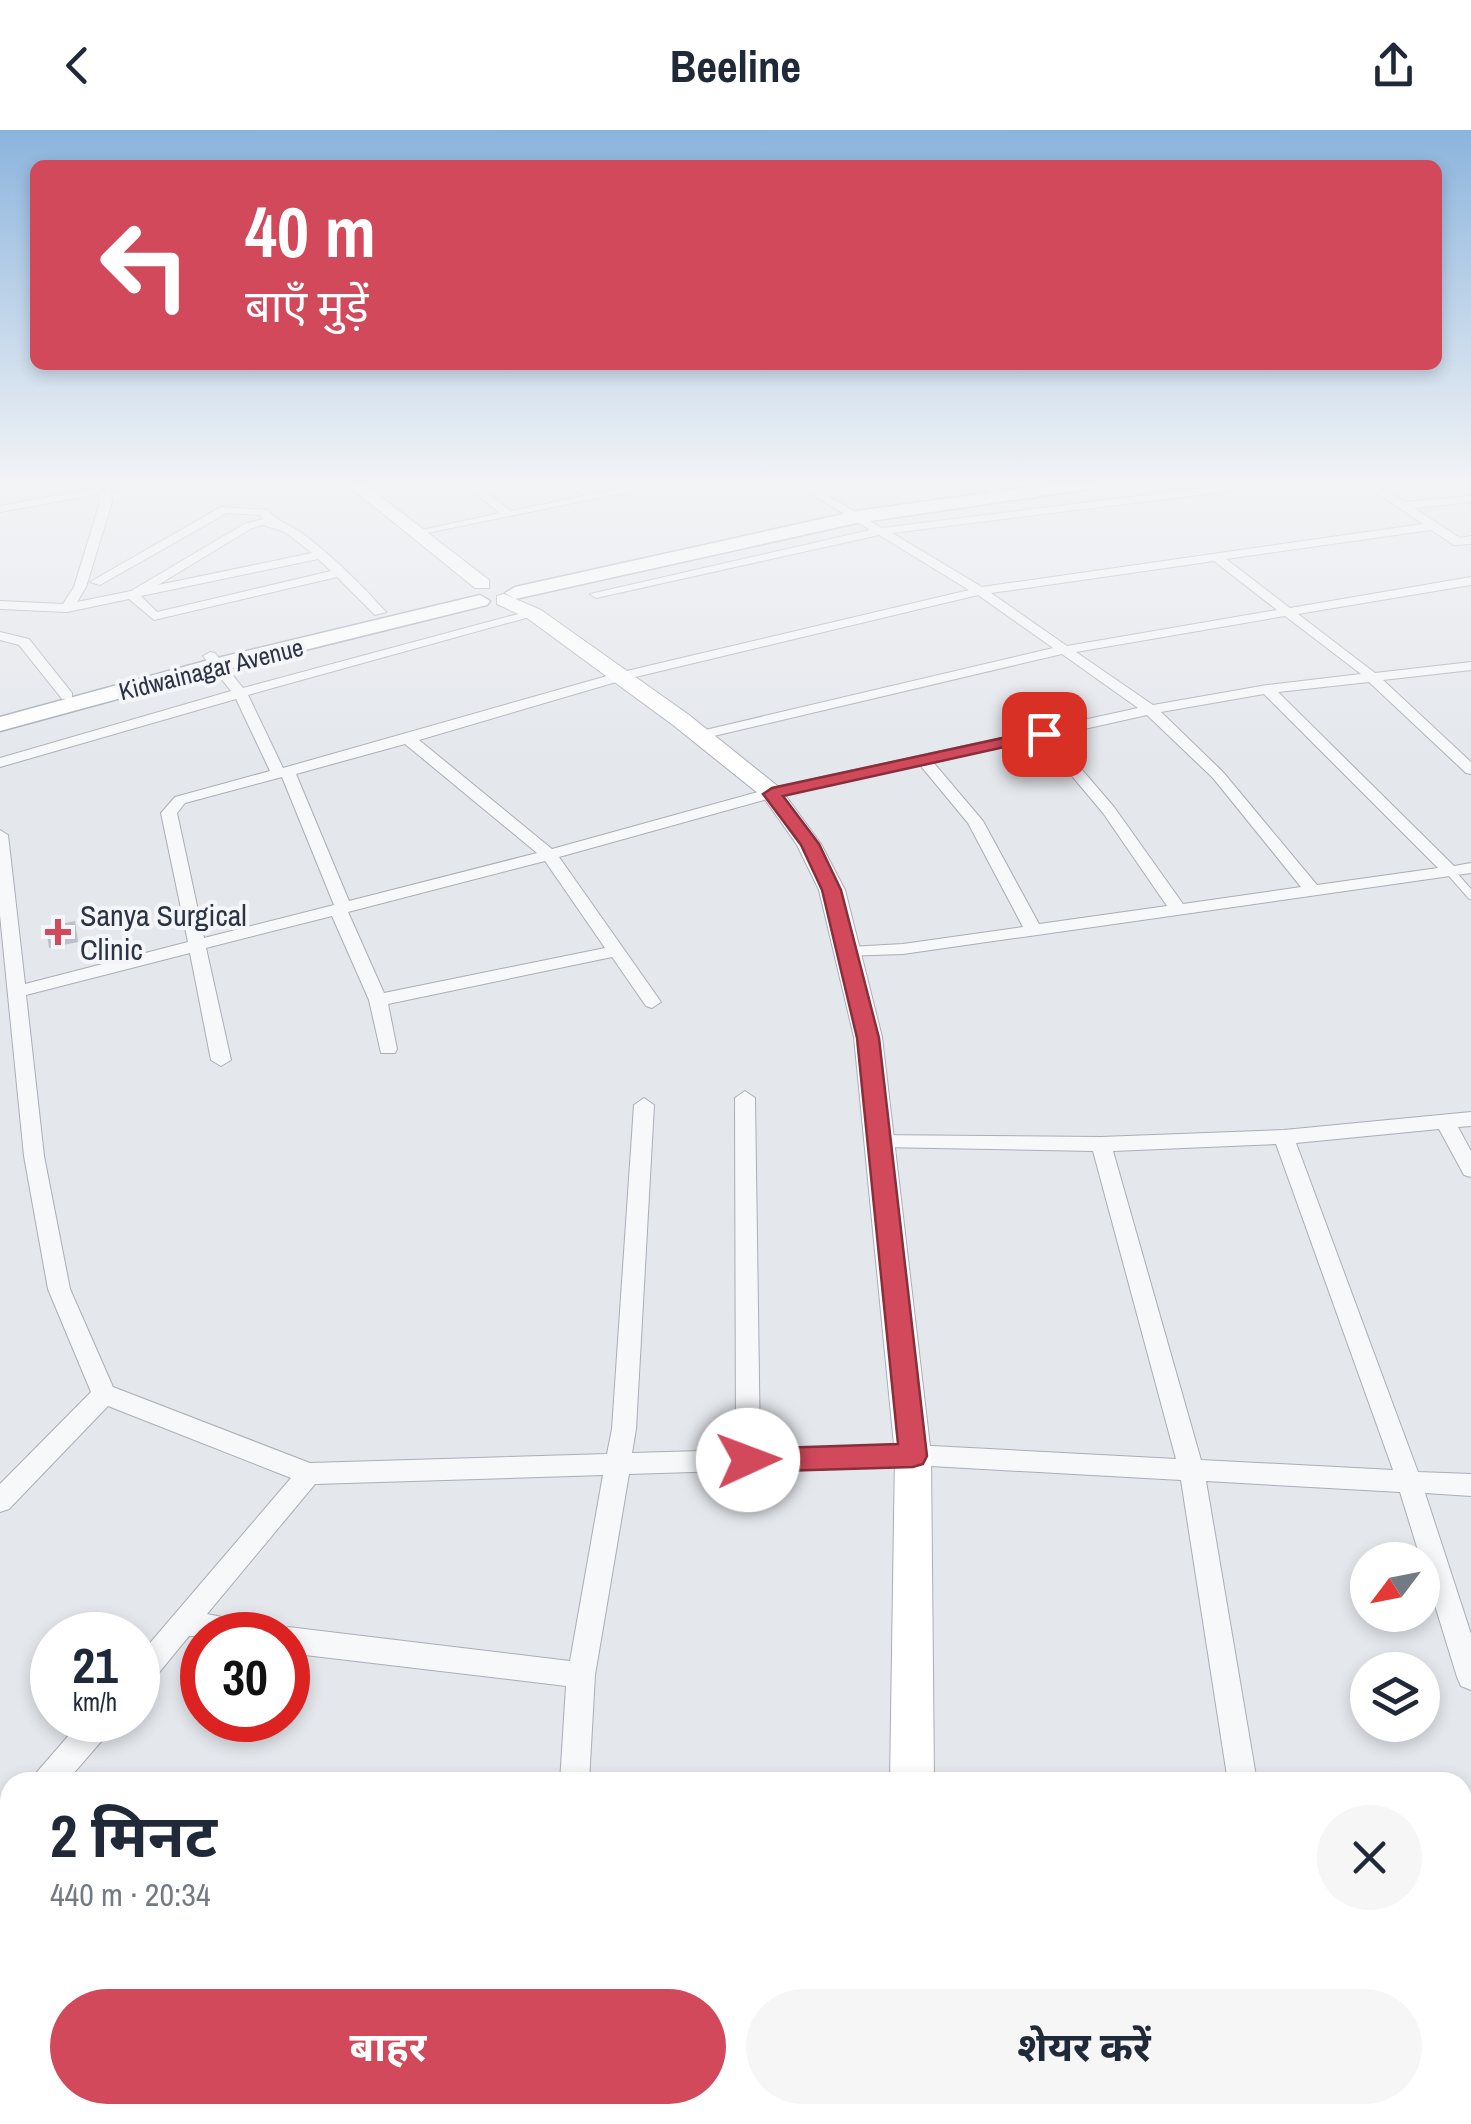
<!DOCTYPE html>
<html lang="hi">
<meta charset="utf-8">
<style>
:root{--surface:#fff;--page:#f6f6f7;--text:#1f2937;--muted:#747a83;--accent:#d1495b}
body{margin:0;font-family:"Archivo Narrow","Noto Sans Devanagari",sans-serif;background:var(--page);color:var(--text);height:100vh;display:flex;flex-direction:column;font-size:38px;white-space:nowrap}
*{box-sizing:border-box;margin:0}
p{font-size:32px;color:var(--muted)}
.icon{flex:none;width:55px;height:55px;fill:none;stroke:currentColor;stroke-width:2;stroke-linecap:round;stroke-linejoin:round}
.map{position:relative;flex:1;overflow:hidden}
.drawer{position:absolute;left:0px;top:1642px;width:1472px;height:352px;display:flex;flex-direction:column;background:var(--surface);border-radius:30px 30px 0 0;box-shadow:0 5px 15px #0003}
.drawer>*{flex:none}
.guide{position:absolute;left:30px;top:30px;width:1412px;height:210px;border-radius:15px;box-shadow:0 5px 15px #0003;background:#d1495b;color:#fff;overflow:hidden}
.needle{width:65px;rotate:238deg}
.controls{position:absolute;left:1350px;top:1412px;display:grid;gap:20px}
.controls a{display:grid;place-items:center;width:90px;height:90px;border-radius:50%;background:var(--surface);box-shadow:0 5px 15px #0003;font-size:50px}
.speed{position:absolute;left:30px;top:1482px;display:flex;gap:20px;font-size:50px;font-weight:700;text-align:center}
.speed>*{display:grid;place-content:center;width:130px;height:130px;border-radius:50%;background:var(--surface);box-shadow:0 5px 15px #0003;line-height:1}
.speed small{font-size:25px;font-weight:400}
.speed .limit{border:15px solid #d22;background:#fff;color:#111}
.pin{position:absolute;display:grid;place-items:center;width:85px;height:85px;color:#fff;margin:-42px;border-radius:20px;box-shadow:0 5px 15px #0006}
.me{position:absolute;width:110px;margin:-55px;rotate:88deg;stroke-linejoin:round;filter:drop-shadow(0 0 8px #0008)}
.turn{display:flex;align-items:center;gap:35px;height:210px;padding:0 50px;font-size:45px}
.turn .icon{width:130px;height:130px;stroke-width:2.5}
.turn b{display:block;font-size:70px;line-height:85px}
.round{display:grid;place-items:center;flex:none;width:105px;height:105px;border-radius:52px;background:var(--page)}
.head{display:flex;align-items:center;justify-content:space-between;height:170px;padding:0 50px}
h1{font-size:60px;font-weight:700;line-height:75px}
.primary-button{display:flex;gap:20px;margin-top:auto;padding:20px 50px}
.primary-button a{flex:1;height:115px;border-radius:60px;background:var(--accent);color:#fff;font-size:40px;font-weight:700;line-height:115px;text-align:center}
.primary-button a+a{background:var(--page);color:var(--text)}
header{display:flex;justify-content:space-between;align-items:center;height:130px;padding:0 50px;background:var(--surface);font-size:45px;font-weight:700}
.map>svg:first-child{display:block}
.building{fill:#bbc0ca}
.lines{fill:none;stroke-linecap:round;stroke-linejoin:round}
.lane-casing{stroke:#a9aeb7;stroke-width:10}
.street-casing{stroke:#a9aeb7;stroke-width:2}
.secondary-casing{stroke:#a9aeb7;stroke-width:2}
.primary-casing{stroke:#a3abb8;stroke-width:3}
.path{stroke:#c2c5cb;stroke-width:2.5;stroke-dasharray:5 5;stroke-linecap:butt}
.lane{stroke:#f7f8fa;stroke-width:8}
.street{fill:#f7f8fa;fill-rule:evenodd}
.secondary{fill:#fff;fill-rule:evenodd}
.primary{fill:#fff;fill-rule:evenodd}
.route{fill:#d1495b;stroke:#882f3b;stroke-width:2.5}
.poi-dot{fill:#d1495b;stroke:#f4f6f9;stroke-width:4}
.labels{text-anchor:middle;dominant-baseline:central;stroke-width:8;stroke-linejoin:round;paint-order:stroke}
.far-street-label{font-size:25px;fill:#2b3445;stroke:#f4f6f9}
.poi-label{font-size:30px;fill:#2b3445;stroke:#f4f6f9;text-anchor:start}
</style>
<header><svg class="icon" aria-label="back" viewBox="0 0 24 24"><path d="M15 5l-7 7 7 7"/></svg>Beeline<svg class="icon" aria-label="share" viewBox="0 0 24 24"><path d="M12 15V3M7 8l5-5 5 5M5 13v7h14v-7"/></svg></header>
<div class="map">
<svg width="1471" height="1994" viewBox="0 0 1471 1994">
<rect width="100%" height="100%" fill="#e4e7ec"/>
<path class="building" d="M75,791L78,812L49,818L46,797Z"/>
<g class="lines">
<defs>
<path id="lane" d="M1449,740L1471,765"/>
<path id="street" d="M108,353H169L110,362L112,372L86,457L77,472L131,461L244,394L263,389L260,385L227,383L100,455L90,452L221,377L268,380C277,392 293,396 306,406C334,428 362,455 386,482L375,485L337,447L154,490L129,469L67,482L0,479V471L63,474L74,457L100,372L99,364L0,382V376L108,356ZM263,395L285,402L312,423L158,455L252,398ZM318,429L331,441L157,482L141,466Z
M462,353H474L511,381L584,366L566,353H578L595,364L650,353H671L417,405V401L500,383Z
M794,353H807L882,398L1243,353H1274L1269,356L892,403L982,457L1423,394L1362,353H1374L1405,372L1471,366V372L1414,378L1460,408L1471,406V414L1454,415L1431,400L1226,429L1290,478L1471,447V455L1298,484L1375,543L1471,532V540L1383,550L1471,632V644L1466,643L1369,552L1278,562L1454,736L1471,733V743L903,824L843,826L840,822L843,818L849,817L903,814L1023,797L968,693L920,635L775,667L559,727L661,872L652,878L646,876L612,827L388,874L397,919L395,923H381L369,870L332,786L206,818L231,930L221,936L211,930L190,823L26,865L44,1026L70,1159L113,1257L310,1333L607,1324L612,1299L634,975L644,968L654,975L636,1299L632,1323L736,1320L735,968L745,961L755,968L760,1319L913,1315L1176,1329L1093,1021L879,1017L872,1015L869,1010L872,1005L1101,1007L1284,1000L1471,982V996L1458,997L1471,1021V1047L1464,1045L1439,999L1296,1013L1418,1342L1471,1344V1366L1425,1363L1471,1504V1560L1461,1556L1457,1547L1400,1362L1206,1351L1257,1652H1228L1181,1350L913,1335L629,1344L595,1545L589,1652H560L566,1556L288,1523V1505H277L288,1497L570,1531L603,1345L315,1354L207,1484L268,1496L272,1505L189,1506L148,1556L138,1560V1527L291,1348L108,1276L9,1379L0,1382V1354L91,1262L48,1159L24,1026L0,785V700L8,705L25,854L188,812L161,683L175,667L270,641L236,569L0,637V628L231,561L203,526L210,522L215,523L243,558L529,481L540,484L248,565L283,638L614,544L969,460L879,405L596,468L590,464L870,400ZM1214,431L1277,480L1067,516L991,463ZM978,465L1053,518L701,601L694,605L701,609L1062,524L1138,578L772,658L552,719L419,610L623,550ZM1285,486L1361,544L1267,555L1153,575L1076,522ZM1264,564L1438,738L1317,755L1223,642L1161,582ZM1147,585L1213,648L1301,757L1183,774L1114,677L1053,606ZM1040,608L1103,683L1167,776L1039,794L983,691L933,632ZM405,614L537,723L349,771L296,644ZM282,647L334,775L204,808L177,683L185,673ZM545,731L605,818L384,863L348,782ZM1276,1014L1393,1340L1201,1330L1113,1021Z
M978,353H990L1006,365L996,367Z
M0,502L29,509L72,563V569H62L19,515L0,510Z
M82,1590H115L111,1600L66,1652H33L37,1642Z
M10,1682V1719L0,1723V1686Z
M1462,1905L1471,1907V1939L1462,1938Z
M127,1985H163L159,1994H123Z
M517,1985H551L550,1994H516Z"/>
<path id="secondary" d="M345,353H363L489,450V458H475Z
M504,464L541,480L689,585L780,658L821,714L845,760L882,907L931,1325L934,1652H890L895,1325L854,907L819,760L797,715L764,668L673,595L527,488L497,474V466Z
M887,1985H937V1994H887Z"/>
<path id="primary" d="M1058,353H1104L1095,358L857,393L515,469L505,463L515,457L857,381Z
M480,465L490,471L487,475L224,540L0,601V587L209,530Z"/>
</defs>
<use href="#lane" class="lane-casing"/>
<use href="#street" class="street-casing"/>
<use href="#secondary" class="secondary-casing"/>
<use href="#primary" class="primary-casing"/>
<path class="path" d="M1402,356L1434,353"/>
<use href="#lane" class="lane"/>
<use href="#street" class="street"/>
<use href="#secondary" class="secondary"/>
<use href="#primary" class="primary"/>
</g>
<linearGradient id="sky" x2="0" y2="1"><stop stop-color="#8bb4dd"/><stop offset="0.56" stop-color="#f3f4f6"/><stop offset="1" stop-color="#f3f4f6" stop-opacity="0"/></linearGradient>
<rect width="1471" height="632" fill="url(#sky)"/>
<path class="route" d="M1044,599L1050,600V607L783,666L819,714L841,760L879,908L927,1326L923,1334L913,1337L748,1342L738,1339L734,1330L738,1322L748,1319L898,1314L857,908L822,760L801,715L763,664L772,658Z"/>
<path class="poi-dot" d="M53 787h10v10h10v10h-10v10h-10v-10h-10v-10h10z"/>
<g class="labels">
<g class="far-street-label">
<text transform="translate(211 539) rotate(-14)">Kidwainagar Avenue</text>
</g>
<g class="poi-label">
<text x="80" y="785">Sanya Surgical<tspan x="80" dy="34">Clinic</tspan></text>
</g>
</g>
</svg>
<div class="controls">
<a><svg class="needle" viewBox="-14 -14 28 28"><path d="M0-13l5 13h-10z" fill="#e53935"/><path d="M0 13l5-13h-10z" fill="#747a83"/></svg></a>
<a><svg class="icon" aria-label="layers" viewBox="0 0 24 24"><path d="M12 4l9 5-9 5-9-5zM3 14l9 5 9-5"/></svg></a>
</div>
<div class="speed"><div>21<small>km/h</small></div><div class="limit">30</div></div>
<div class="pin" style="left:1044px;top:604px;background:#d93025"><svg class="icon" aria-label="arrive" viewBox="0 0 24 24"><path d="M6 21V4h12l-3 4 3 4H6"/></svg></div>
<svg class="me" style="left:748px;top:1330px" viewBox="-20 -20 40 40"><circle r="19" fill="#fff"/><path d="M0-13L10 11 0 6-10 11z" fill="#d1495b"/></svg>
<div class="guide">
<div class="turn"><svg class="icon" aria-label="left" viewBox="0 0 24 24"><path d="M17 20v-9H6M10 6l-5 5 5 5"/></svg><div><b>40 m</b>बाएँ मुड़ें</div></div>
</div>
<section class="drawer">
<div class="head"><div><h1>2 मिनट</h1><p>440 m · 20:34</p></div><a class="round"><svg class="icon" aria-label="close" viewBox="0 0 24 24"><path d="M6 6l12 12M18 6L6 18"/></svg></a></div>
<div class="primary-button"><a>बाहर</a><a>शेयर करें</a></div>
</section>
</div>
